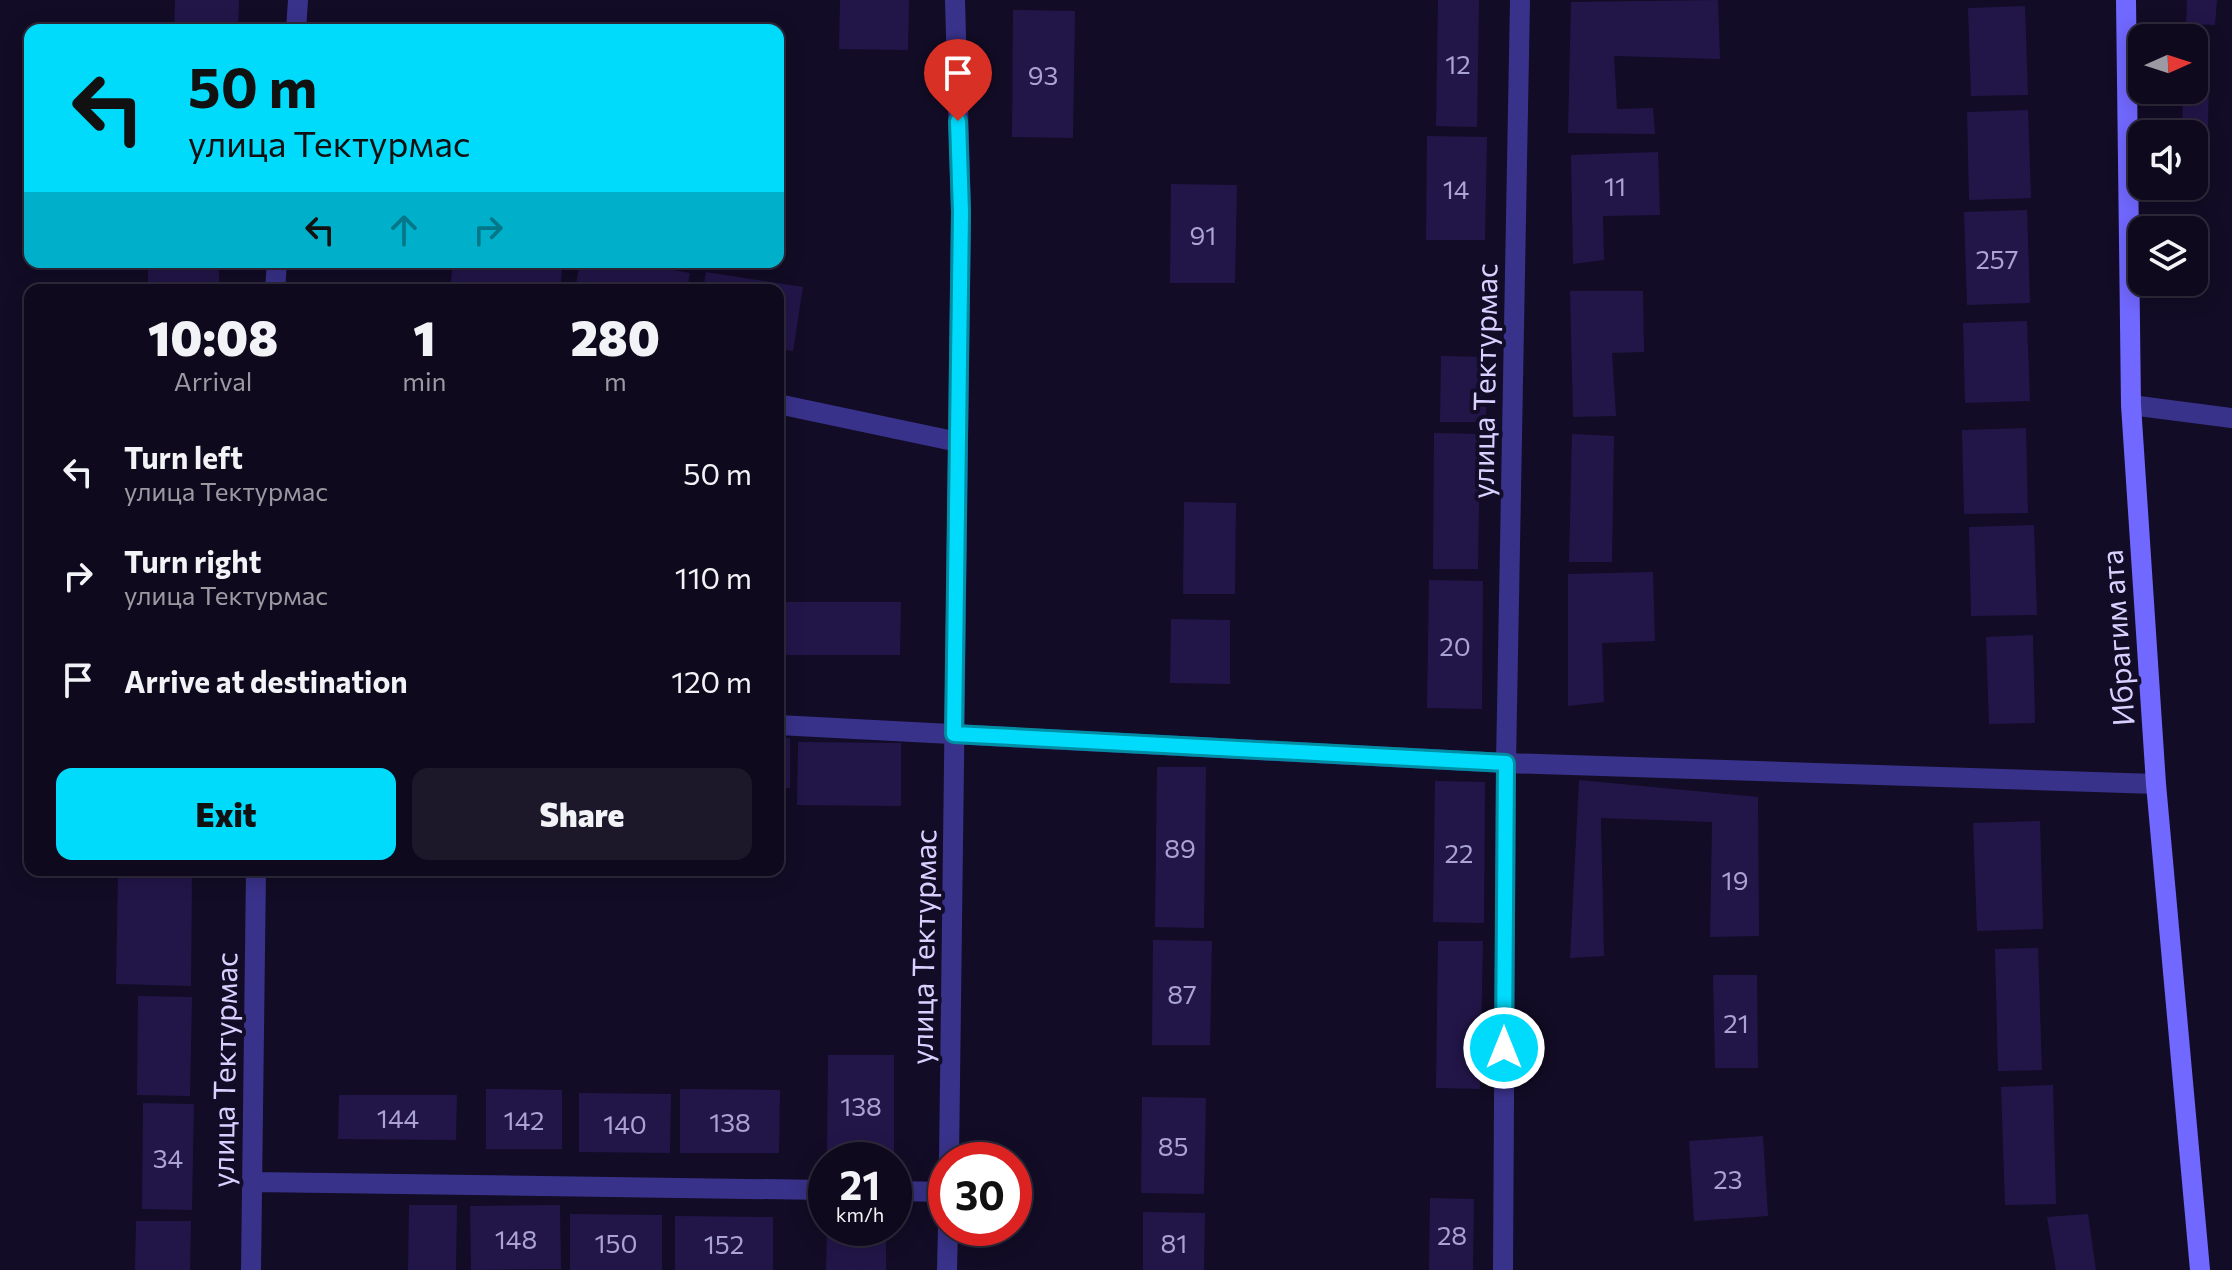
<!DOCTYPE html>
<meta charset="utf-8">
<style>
:root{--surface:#0e091c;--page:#1c1729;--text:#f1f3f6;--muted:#9b9aa3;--line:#2e2a3b;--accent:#00dbfc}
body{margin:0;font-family:Commissioner,sans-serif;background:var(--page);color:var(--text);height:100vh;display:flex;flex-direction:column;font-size:30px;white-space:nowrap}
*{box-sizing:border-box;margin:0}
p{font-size:26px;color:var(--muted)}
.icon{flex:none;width:44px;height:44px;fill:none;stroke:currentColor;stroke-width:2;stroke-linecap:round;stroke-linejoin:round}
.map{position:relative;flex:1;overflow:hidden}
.details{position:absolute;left:24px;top:284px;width:760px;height:592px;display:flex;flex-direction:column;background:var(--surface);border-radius:16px;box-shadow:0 4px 20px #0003,0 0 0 2px var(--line)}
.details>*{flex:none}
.guide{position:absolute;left:24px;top:24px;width:760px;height:244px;border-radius:16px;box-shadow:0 4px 20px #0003,0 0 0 2px var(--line);background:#00dbfc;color:#111;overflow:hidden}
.needle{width:52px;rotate:87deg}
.tools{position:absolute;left:2128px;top:24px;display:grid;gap:16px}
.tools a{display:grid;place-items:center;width:80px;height:80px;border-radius:16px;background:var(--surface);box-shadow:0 4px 20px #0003,0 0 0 2px var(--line);font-size:40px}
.speed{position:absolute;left:808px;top:1142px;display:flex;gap:16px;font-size:40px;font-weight:700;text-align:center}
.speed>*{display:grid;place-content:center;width:104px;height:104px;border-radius:50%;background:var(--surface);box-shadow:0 4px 20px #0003,0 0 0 2px var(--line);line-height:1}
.speed small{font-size:20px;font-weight:400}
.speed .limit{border:12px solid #d22;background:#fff;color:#111}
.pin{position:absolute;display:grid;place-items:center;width:68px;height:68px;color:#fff;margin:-82px -34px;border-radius:50% 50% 50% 0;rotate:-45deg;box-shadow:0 0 8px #0007}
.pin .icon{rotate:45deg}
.me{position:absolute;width:88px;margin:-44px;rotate:0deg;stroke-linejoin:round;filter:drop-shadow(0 0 6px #0008)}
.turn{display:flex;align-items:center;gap:28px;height:168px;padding:0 32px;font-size:36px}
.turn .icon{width:104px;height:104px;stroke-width:2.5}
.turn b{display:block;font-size:56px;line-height:68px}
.lanes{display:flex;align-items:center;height:76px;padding:0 32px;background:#0003;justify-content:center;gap:40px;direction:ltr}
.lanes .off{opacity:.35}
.eta{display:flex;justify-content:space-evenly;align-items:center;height:136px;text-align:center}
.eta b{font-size:48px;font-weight:800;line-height:56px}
.primary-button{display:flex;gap:16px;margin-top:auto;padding:16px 32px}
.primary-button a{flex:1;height:92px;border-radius:16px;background:var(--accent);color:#111;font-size:32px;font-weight:800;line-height:92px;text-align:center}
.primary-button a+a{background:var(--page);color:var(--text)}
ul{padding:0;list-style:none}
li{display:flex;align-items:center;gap:24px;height:104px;padding:0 32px}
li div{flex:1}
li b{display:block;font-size:30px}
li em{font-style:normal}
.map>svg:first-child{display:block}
.building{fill:#221649}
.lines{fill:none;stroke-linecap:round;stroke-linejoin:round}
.street{stroke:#39328a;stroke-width:20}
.secondary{stroke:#7168ff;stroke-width:20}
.route-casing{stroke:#008ea4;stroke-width:20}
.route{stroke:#00dbfc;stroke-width:14}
.labels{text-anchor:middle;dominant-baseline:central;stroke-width:8;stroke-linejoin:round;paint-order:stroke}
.number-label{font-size:26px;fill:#aaa2d2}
.street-label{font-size:30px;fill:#d8d1ff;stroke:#120c26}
</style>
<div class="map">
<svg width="2232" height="1270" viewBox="0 0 2232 1270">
<rect width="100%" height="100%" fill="#120c26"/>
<path class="building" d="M175,0H239L238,30H174Z
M840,0H909L908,50L839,49Z
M1438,0H1479L1477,127L1436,126Z
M1718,0L1720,59L1614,56L1617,109L1653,108L1655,134L1568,133L1571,2Z
M2187,0H2217L2215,25L2186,24Z
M2025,6L2028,95L1971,96L1968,8Z
M1013,10L1075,11L1073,138L1012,137Z
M2194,82H2209L2207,168H2194V134H2182L2183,90H2194Z
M2028,110L2031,198L1969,200L1967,112Z
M1427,136L1487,137L1485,240H1426Z
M1658,152L1660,215L1603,216L1604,260L1573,264L1571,155Z
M1171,184L1237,185L1235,283H1170Z
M2027,210L2030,303L1967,305L1964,212Z
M148,262H219V290H148Z
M453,262H563L560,290H450Z
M580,262H632L690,273L687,290H575Z
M706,272L803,287L793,351L778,349V290H703Z
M1570,291H1643L1644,352L1612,353L1616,416L1573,417Z
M2027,321L2030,401L1965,403L1963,323Z
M1441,356L1486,357V422H1440Z
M2026,428L2028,513L1964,514L1962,430Z
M1434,433L1480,434L1478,569H1433Z
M1572,434L1614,436L1612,562H1569Z
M1184,502L1236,503L1235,594H1183Z
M2034,525L2037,615L1971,616L1969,527Z
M1653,572L1655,641L1602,643L1604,702L1568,706V574Z
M1429,580L1483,581L1482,709L1427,708Z
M786,602H901L900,655H785Z
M1171,619L1230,620V684L1170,683Z
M2033,635L2035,723L1989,724L1986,637Z
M778,738H790V788H778Z
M798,742L901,743V806L797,805Z
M1157,767H1206L1204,928L1155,927Z
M1579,780L1758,797L1759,936L1710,937L1712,822L1601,818L1604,956L1570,958Z
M1435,781L1485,782L1484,923L1433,922Z
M2040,821L2043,929L1977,931L1973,823Z
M118,870H192L191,986L116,984Z
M1153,940L1212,941L1210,1045H1152Z
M1438,941H1483L1480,1089L1436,1088Z
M2038,948L2042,1070L1998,1071L1995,949Z
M1713,975H1757L1758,1068H1715Z
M138,996L192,997L190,1096L137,1095Z
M828,1055H894V1156H827Z
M2053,1085L2056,1204L2005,1205L2001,1087Z
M486,1089L562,1090V1149H486Z
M680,1089L780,1090L779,1153H680Z
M579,1093L671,1094L670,1153L579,1152Z
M339,1095H457L456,1140L338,1139Z
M1142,1097L1206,1098L1204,1194L1141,1193Z
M143,1103L194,1104L192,1210L142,1209Z
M1763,1136L1768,1216L1694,1221L1689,1141Z
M1430,1198L1474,1199L1473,1270H1429Z
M409,1205H457L456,1270H408Z
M560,1205L561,1269L471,1270L470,1206Z
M1143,1212L1205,1213L1204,1270H1143Z
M570,1214L662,1215V1270H570Z
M2088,1214L2096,1270H2056L2047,1217Z
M675,1216L773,1217V1270H675Z
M136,1221H191L190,1270H135Z
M827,1228H886V1270H826Z"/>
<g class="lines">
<path class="street" d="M296,30L298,0
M275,290L277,262
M778,404L958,442
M2131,405L2232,418
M778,725L1506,763L2156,784
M949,1160L961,212L955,0
M252,1182L826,1190
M894,1191L946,1192
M251,1270L256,870
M947,1270L948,1228
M1503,1270L1506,763L1520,0"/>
<path class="secondary" d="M2126,0L2131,405L2156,784L2200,1270"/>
</g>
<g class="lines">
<defs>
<path id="route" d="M958,121L961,212L954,734L1506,763L1504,1048"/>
</defs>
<use href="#route" class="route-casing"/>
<use href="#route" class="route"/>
</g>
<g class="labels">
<g class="number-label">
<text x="1458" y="63">12</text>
<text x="1043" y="74">93</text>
<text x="1615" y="185">11</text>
<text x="1456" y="188">14</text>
<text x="1203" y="234">91</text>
<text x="1997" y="258">257</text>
<text x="1455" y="645">20</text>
<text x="1180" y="847">89</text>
<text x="1459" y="852">22</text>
<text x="1735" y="879">19</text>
<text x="1182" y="993">87</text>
<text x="1736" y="1022">21</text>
<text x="861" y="1105">138</text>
<text x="398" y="1117">144</text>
<text x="524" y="1119">142</text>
<text x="730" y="1121">138</text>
<text x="625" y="1123">140</text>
<text x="1173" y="1145">85</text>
<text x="168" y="1157">34</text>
<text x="1728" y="1178">23</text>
<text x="1452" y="1234">28</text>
<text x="516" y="1238">148</text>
<text x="616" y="1242">150</text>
<text x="1174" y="1242">81</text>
<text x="724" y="1243">152</text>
</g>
<g class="street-label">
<text transform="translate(1483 381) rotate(-89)">улица Тектурмас</text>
<text transform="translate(2116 638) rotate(-94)">Ибрагим ата</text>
<text transform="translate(922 947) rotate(-89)">улица Тектурмас</text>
<text transform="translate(223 1070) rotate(-89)">улица Тектурмас</text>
</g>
</g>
</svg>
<div class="tools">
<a><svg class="needle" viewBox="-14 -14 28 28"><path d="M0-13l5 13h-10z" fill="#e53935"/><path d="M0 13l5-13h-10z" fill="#9b9aa3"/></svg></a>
<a><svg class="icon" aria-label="sound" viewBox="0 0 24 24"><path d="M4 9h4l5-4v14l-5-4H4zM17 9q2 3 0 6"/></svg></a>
<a><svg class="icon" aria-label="layers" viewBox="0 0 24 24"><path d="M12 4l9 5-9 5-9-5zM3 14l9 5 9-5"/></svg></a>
</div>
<div class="speed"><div>21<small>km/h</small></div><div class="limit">30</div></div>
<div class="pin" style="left:958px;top:121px;background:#d93025"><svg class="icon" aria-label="arrive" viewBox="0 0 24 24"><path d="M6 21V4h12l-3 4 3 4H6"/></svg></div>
<svg class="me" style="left:1504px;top:1048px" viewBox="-20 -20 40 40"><circle r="17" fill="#00dbfc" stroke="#fff" stroke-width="3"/><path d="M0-11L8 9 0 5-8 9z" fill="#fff"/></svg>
<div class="guide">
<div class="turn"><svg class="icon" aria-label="left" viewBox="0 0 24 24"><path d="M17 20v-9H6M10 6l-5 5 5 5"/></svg><div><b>50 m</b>улица Тектурмас</div></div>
<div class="lanes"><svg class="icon" aria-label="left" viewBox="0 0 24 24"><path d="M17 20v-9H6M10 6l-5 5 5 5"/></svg><svg class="icon off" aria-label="ahead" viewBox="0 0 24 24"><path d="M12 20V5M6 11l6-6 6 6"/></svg><svg class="icon off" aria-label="right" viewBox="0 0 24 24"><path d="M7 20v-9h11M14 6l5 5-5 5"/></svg></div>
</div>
<section class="details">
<div class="eta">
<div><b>10:08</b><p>Arrival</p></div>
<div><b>1</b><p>min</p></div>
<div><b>280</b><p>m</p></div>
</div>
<ul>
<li><svg class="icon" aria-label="left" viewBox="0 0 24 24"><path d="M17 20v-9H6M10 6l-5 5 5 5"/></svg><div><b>Turn left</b><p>улица Тектурмас</p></div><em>50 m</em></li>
<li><svg class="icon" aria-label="right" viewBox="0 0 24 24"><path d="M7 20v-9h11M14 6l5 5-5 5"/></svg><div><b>Turn right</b><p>улица Тектурмас</p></div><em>110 m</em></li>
<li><svg class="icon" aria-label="arrive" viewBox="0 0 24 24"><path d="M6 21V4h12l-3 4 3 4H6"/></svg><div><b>Arrive at destination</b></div><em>120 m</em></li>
</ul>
<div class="primary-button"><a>Exit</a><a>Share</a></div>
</section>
</div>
